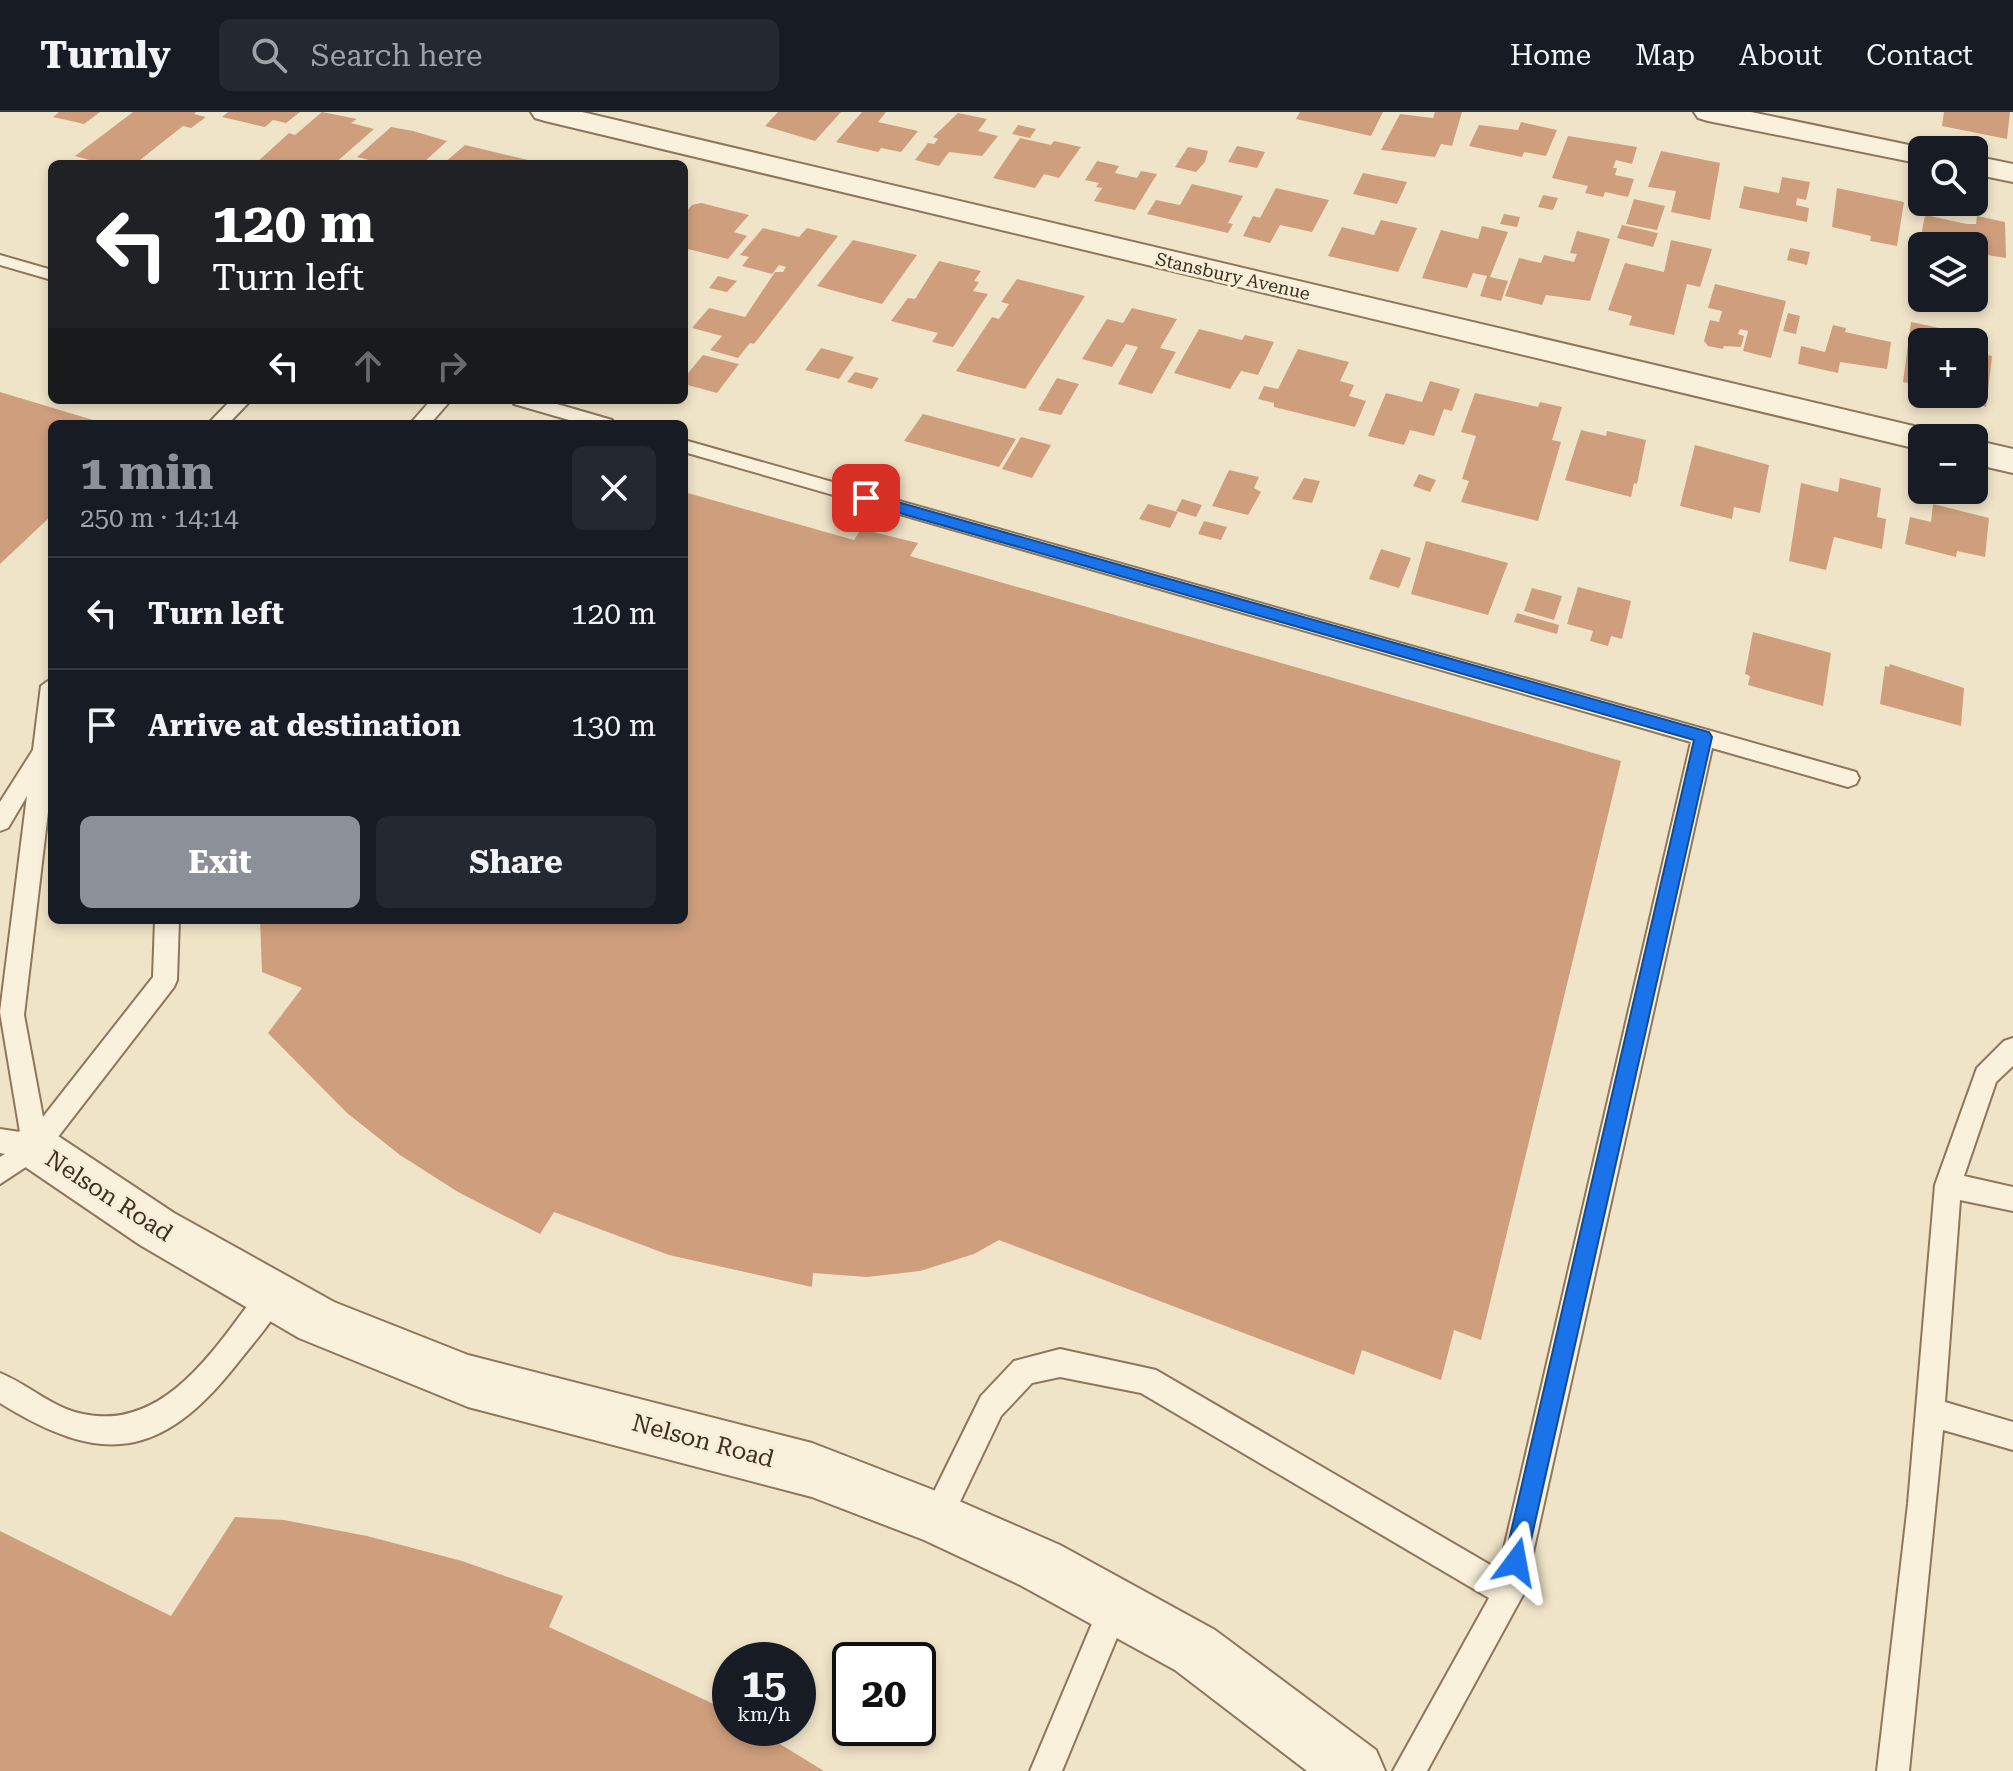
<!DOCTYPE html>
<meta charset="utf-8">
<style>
:root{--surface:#171b24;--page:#242831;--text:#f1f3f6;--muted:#9ea1a6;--line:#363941;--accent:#8c9099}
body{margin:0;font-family:"Roboto Serif",serif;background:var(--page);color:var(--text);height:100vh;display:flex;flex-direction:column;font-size:30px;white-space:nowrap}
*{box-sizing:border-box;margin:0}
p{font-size:26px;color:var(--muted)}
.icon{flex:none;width:44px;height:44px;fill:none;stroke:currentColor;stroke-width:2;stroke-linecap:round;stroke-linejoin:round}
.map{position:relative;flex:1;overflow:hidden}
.side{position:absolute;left:48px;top:308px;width:640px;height:504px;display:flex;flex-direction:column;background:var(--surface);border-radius:12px;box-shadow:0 4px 12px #0003}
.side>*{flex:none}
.banner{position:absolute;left:48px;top:48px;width:640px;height:244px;border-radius:12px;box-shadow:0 4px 12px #0003;background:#202124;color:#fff;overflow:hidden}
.fabs{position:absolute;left:1908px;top:24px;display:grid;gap:16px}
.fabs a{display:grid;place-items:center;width:80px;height:80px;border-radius:12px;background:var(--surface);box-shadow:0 4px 12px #0003;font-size:40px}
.speed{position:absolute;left:712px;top:1530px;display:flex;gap:16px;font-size:40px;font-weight:700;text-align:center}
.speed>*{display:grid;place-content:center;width:104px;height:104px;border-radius:50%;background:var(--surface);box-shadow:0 4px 12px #0003;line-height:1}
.speed small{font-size:20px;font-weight:400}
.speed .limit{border:4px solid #111;border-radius:12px;background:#fff;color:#111}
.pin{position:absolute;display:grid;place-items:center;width:68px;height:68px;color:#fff;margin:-34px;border-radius:16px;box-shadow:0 4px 12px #0006}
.me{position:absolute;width:88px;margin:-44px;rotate:13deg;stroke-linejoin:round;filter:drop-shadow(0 0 6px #0008)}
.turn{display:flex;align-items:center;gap:28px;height:168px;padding:0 32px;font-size:36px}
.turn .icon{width:104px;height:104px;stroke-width:2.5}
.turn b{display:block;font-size:56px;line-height:68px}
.lanes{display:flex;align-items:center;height:76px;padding:0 32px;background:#0003;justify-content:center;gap:40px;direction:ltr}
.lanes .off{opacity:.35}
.round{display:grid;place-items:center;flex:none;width:84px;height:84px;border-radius:12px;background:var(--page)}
.overview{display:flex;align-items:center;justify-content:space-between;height:136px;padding:0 32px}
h1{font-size:48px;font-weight:700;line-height:60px;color:var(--accent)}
.primary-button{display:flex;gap:16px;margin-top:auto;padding:16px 32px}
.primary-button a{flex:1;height:92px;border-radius:12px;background:var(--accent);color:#fff;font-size:32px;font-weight:700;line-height:92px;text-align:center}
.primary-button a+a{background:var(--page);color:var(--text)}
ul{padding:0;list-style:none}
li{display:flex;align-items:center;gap:24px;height:112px;padding:0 32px;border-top:2px solid var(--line)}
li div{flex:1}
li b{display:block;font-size:30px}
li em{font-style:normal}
header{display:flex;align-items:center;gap:48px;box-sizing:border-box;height:112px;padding:0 40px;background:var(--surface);border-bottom:2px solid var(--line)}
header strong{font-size:38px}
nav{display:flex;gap:44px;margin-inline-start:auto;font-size:28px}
.search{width:560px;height:72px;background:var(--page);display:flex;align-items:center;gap:20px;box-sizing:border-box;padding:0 28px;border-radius:12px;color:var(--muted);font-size:30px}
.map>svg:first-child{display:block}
.building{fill:#cf9f7d}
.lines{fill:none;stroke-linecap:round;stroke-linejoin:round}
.service-casing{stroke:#8d765c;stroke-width:4}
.minor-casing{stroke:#8d765c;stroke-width:4}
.tertiary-casing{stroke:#8d765c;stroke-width:4}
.service{fill:#faf1dc;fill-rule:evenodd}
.minor{fill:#faf1dc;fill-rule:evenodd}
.tertiary{fill:#faf1dc;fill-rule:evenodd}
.route{fill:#1a73e8;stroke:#114b97;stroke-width:2}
.labels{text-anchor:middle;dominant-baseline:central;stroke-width:6;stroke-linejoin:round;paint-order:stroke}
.far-street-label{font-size:18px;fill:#3d2e20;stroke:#f7eed8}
.near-street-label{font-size:24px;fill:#3d2e20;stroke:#f7eed8}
</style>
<header>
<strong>Turnly</strong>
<div class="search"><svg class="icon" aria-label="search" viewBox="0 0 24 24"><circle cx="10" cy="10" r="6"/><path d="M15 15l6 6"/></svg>Search here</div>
<nav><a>Home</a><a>Map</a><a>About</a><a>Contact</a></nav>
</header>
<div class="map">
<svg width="2013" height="1659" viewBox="0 0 2013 1659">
<rect width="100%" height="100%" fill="#f0e4c8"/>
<path class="building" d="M59,0H100L84,12L53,5Z
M133,0H196L194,2L206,5L191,16L183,14L135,52H104L75,44Z
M228,0H300L286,11L273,8L265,15L222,5Z
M322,0L357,7L351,11L374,17L334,52H255L289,21L295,23Z
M778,0H841L815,29L765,14Z
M862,0H886L878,10L918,19L901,40L881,36L878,40L836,30Z
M1300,0H1383L1371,24L1296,7Z
M1435,0H1462L1452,34L1441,32L1435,45L1381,38L1400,2L1433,6Z
M1944,0H2010L2007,27L1942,14Z
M958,1L987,7L978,19L998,24L982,44L949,40L939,54L915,48L928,31L934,32L938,27L933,25Z
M1521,10L1557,18L1546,44L1524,40L1522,45L1469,34L1479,13L1518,18Z
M1018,13L1036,17L1030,26L1012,22Z
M391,15L413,19L447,29L422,52H385L357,45Z
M1568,24L1637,35L1632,52L1616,48L1613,56H1617L1615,63L1634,67L1628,85L1605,80L1603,85L1585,81L1588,74L1552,66Z
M1020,26L1051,33L1054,29L1081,35L1059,66L1044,62L1035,76L993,66Z
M465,33L528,48L523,52H443Z
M1237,34L1265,40L1257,56L1228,50Z
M1188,35L1208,39L1205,50L1196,60L1175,55Z
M1661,39L1720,51L1710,108L1671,100L1676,79L1648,75Z
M1097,49L1119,54L1115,61L1137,66L1141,59L1157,62L1135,98L1094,89L1102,76L1096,75L1099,71L1085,68Z
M1363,61L1407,70L1397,92L1353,82Z
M1782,65L1810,70L1806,88L1797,86L1796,93L1809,96L1807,110L1739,96L1744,74L1779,81Z
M1192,72L1243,84L1228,111L1233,112L1228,121L1147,102L1156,88L1180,93Z
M1276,76L1329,88L1312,120L1280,113L1270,131L1243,124L1253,104L1260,106Z
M1837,76L1904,90L1897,134L1870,129L1871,124L1832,115Z
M1543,83L1558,86L1553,98L1538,95Z
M1634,87L1665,94L1657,118L1626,112Z
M701,91L749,103L734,120L747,124L728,147L684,136V102L692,93Z
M1504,102L1520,105L1517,115L1500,112Z
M1925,103L1967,112H1976L1977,104L2005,110L2006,146L1974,141V134L1920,130Z
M1381,108L1417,116L1398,160L1328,144L1342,115L1374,123Z
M1622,113L1658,121L1653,135L1617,126Z
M1482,114L1508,120L1490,165L1508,169L1501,189L1480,184L1487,164L1473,161L1467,176L1422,166L1441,118L1478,127Z
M763,116L799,125L807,116L838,124L754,232L750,231L738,246L710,238L722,224L692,216L709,196L745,205L775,160H783L786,155L779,153L772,162L742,154L749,145L740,143Z
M1577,119L1610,127L1590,189L1546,183L1542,193L1505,184L1519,146L1541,151L1544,143L1574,150L1577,142L1570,141Z
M853,128L917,143L882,192L817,174Z
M1671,128L1712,137L1700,175L1687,172L1674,223L1629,213L1632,204L1608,198L1625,151L1664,160Z
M1790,136L1810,140L1807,153L1787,148Z
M939,149L981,159L974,169L979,170L973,179L988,182L953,235L932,230L938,221L891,209L908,186L915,187Z
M718,164L737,169L727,180L709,176Z
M1017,167L1085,184L1025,277L956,259L992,205L999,207L1009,192L1001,190Z
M1715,172L1786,189L1771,246L1743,239L1748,219L1740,217L1738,222L1744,224L1741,235L1724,234L1723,237L1708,234L1704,229L1710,208L1719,210L1722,199L1708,196Z
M1132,196L1177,207L1160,236L1176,240L1152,282L1118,272L1138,235L1126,232L1112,255L1082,247L1107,207L1123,211Z
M1788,201L1800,204L1796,222L1783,219Z
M1911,210L1949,218L1947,230H1922V275L1903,270Z
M1833,213L1846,216L1845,220L1891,230L1887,257L1840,250L1838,261L1798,252L1801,234L1825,240Z
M1199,217L1242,228L1245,223L1274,230L1258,263L1241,259L1230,277L1174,261Z
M821,236L854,245L839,267L805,258Z
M1298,237L1349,250L1340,269L1354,273L1349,284L1366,289L1355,315L1274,295V291L1258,287L1264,274L1278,277Z
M1974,240L1992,244L1986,295L1936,283L1974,282Z
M703,243L739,252L717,281L684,272V266Z
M855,260L879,266L872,277L847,270Z
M1057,266L1079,272L1061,303L1038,298Z
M1430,269L1460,277L1452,299L1444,297L1434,324L1410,318L1404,333L1368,324L1386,281L1422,290Z
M0,280L103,311L52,312V403L0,452Z
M1475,281L1538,295L1540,290L1562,295L1552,328L1561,330L1538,409L1461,390L1469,369L1462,367L1476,324L1461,320Z
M923,302L1016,327L999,355L904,329Z
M1581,318L1606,324L1607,319L1646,328L1637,372L1634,371L1631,385L1565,368Z
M1021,325L1051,333L1032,366L1002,357Z
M1695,333L1769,353L1760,401L1734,395L1732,407L1680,394Z
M1229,358L1259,365L1254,376L1261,380L1248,403L1212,394Z
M1419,362L1436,368L1430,380L1413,374Z
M1304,366L1320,369L1312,391L1292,387Z
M1840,366L1881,376L1877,405L1886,407L1882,437L1834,425L1826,458L1789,449L1801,371L1838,380Z
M684,380L854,428L861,417L918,431L910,444L1621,649L1481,1228L1454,1218L1441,1268L1362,1238L1354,1263L999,1128L974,1142L920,1159L867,1165L813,1161L812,1175L669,1143L554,1100L540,1122L458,1080L400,1043L347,1001L268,921L302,876L262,860L260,808H684Z
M1182,387L1202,393L1196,405L1176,399Z
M1148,392L1178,400L1170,416L1139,407Z
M1933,392L1989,406L1985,445L1957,439L1956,445L1905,432L1910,405L1931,410Z
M1204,409L1227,415L1221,428L1198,422Z
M1426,429L1508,451L1488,503L1411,482Z
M1381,437L1411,446L1399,476L1369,467Z
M1578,475L1631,489L1622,527L1611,524L1608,534L1590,529L1593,519L1567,512Z
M1532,476L1562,484L1554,508L1524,499Z
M1517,501L1559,513L1557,522L1514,510Z
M1753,520L1831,541L1823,594L1748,573L1750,564L1745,562Z
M1890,552L1964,576L1961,614L1880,592L1885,554L1889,555Z
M235,1405L284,1408L367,1424L462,1449L563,1484L549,1515L718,1594L730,1602V1616H754L824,1659H0V1419L171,1504Z"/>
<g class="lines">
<defs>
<path id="service" d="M0,143L52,158V168L0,153Z
M231,288H251L228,312H208Z
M431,288H451L430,312H410Z
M512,288H543L612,308L614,312H583L514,292Z
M684,328L1856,660L1859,666L1856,672L1848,675L1712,636L1524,1481L1427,1659H1393L1489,1486L1141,1281L1060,1265L1032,1271L1001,1304L947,1417L936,1421L925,1417L921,1406L981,1284L1014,1249L1060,1237L1156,1258L1499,1458L1691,630L684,340Z
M52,566V666L24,903L43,1005L153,865L155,808H179L177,868L174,875L44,1043L0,1072V1045L5,1042L0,1041V1017L20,1020L0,900L27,684L8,716L0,719V690L33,638L41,574Z
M2013,926V954L1996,970L1964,1064L2013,1075V1099L1960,1088L1945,1290L2013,1310V1338L1943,1318L1909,1659H1877L1908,1392L1935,1073L1977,956L2004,929Z
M272,1170L282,1174L286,1183C275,1208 253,1231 236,1253C161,1348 101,1354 0,1291V1261C28,1272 52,1296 83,1302C167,1320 218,1231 262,1174Z
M1115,1479L1126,1483L1130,1494L1062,1659H1030L1104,1483Z"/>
<path id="minor" d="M531,0H582L1922,316L1934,319L1939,326H1922V338L545,9L535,6Z
M1974,328L2013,337V361L1974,352Z
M35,1013L52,1020L174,1101L334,1190L468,1243L812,1331L936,1379L1060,1433L1215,1518L1376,1638L1385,1659H1307L1175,1558L1020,1473L924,1428L812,1385L468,1295L299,1226L140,1133L18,1050L11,1035L18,1020Z"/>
<path id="tertiary" d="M1694,0H1751L1933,38H1922V52L1708,9L1698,6Z
M1974,44L2013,52V70L1974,62Z"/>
</defs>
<use href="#service" class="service-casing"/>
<use href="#minor" class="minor-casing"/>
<use href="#tertiary" class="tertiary-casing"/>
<use href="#service" class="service"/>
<use href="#minor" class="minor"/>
<use href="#tertiary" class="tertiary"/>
</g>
<path class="route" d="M866,381L1709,620L1712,625L1524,1459L1516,1462L1508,1459L1504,1450L1694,628L861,390V382Z"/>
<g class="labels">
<g class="far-street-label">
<text transform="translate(1233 164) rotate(13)">Stansbury Avenue</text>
</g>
<g class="near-street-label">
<text transform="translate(109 1084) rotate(33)">Nelson Road</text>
<text transform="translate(703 1329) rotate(15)">Nelson Road</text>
</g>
</g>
</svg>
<div class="fabs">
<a><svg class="icon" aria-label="search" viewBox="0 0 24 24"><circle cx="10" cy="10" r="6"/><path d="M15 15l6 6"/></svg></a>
<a><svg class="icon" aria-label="layers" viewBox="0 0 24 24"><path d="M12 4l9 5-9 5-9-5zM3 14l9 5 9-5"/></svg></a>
<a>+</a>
<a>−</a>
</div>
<div class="speed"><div>15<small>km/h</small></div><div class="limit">20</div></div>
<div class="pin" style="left:866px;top:386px;background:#d93025"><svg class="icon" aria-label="arrive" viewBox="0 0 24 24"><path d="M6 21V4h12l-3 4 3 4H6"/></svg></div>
<svg class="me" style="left:1516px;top:1450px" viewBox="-20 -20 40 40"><path d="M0-17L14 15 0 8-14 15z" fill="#1a73e8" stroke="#fff" stroke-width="4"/></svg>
<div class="banner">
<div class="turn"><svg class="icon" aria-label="left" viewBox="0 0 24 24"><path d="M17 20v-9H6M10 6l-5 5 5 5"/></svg><div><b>120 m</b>Turn left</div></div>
<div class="lanes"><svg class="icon" aria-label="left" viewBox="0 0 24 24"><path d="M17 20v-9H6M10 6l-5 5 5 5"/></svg><svg class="icon off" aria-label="ahead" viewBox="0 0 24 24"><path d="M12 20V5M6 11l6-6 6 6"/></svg><svg class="icon off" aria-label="right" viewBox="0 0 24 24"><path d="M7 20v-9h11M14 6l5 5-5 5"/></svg></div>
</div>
<section class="side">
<div class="overview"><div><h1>1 min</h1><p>250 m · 14:14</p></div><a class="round"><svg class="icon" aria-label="close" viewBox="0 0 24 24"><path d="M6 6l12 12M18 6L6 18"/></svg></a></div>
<ul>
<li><svg class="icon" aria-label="left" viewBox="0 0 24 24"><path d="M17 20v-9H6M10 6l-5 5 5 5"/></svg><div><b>Turn left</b></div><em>120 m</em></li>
<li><svg class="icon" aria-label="arrive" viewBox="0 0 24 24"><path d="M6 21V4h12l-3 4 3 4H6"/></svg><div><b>Arrive at destination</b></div><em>130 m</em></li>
</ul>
<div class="primary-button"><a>Exit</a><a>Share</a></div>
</section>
</div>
